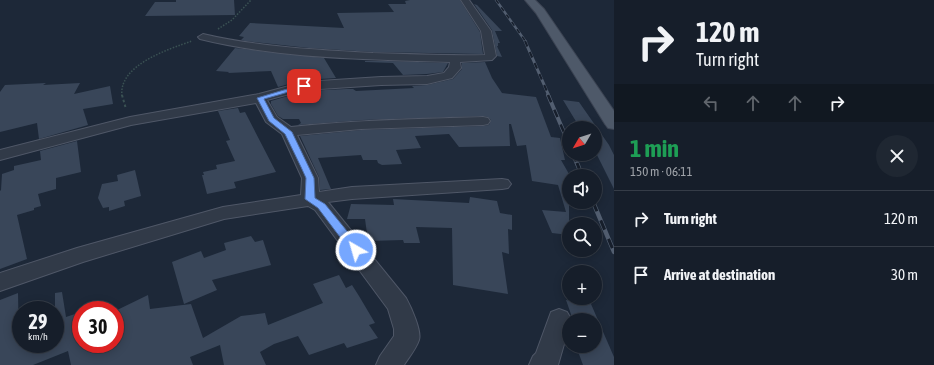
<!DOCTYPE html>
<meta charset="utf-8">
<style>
:root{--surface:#161e2a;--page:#1f2732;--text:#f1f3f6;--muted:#9ea2a8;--line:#353c47}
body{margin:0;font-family:"Asap Condensed",sans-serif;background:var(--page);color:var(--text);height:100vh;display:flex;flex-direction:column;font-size:15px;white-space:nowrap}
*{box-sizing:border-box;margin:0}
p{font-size:13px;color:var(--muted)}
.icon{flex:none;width:22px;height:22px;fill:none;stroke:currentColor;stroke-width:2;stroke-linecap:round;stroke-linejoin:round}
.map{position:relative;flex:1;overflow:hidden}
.details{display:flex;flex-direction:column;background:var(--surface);width:320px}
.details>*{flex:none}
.hud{background:#161e2a;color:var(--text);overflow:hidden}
.needle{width:26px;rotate:231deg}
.controls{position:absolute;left:562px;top:121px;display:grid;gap:8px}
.controls a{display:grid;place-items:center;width:40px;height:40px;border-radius:50%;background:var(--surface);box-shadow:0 2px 10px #0003,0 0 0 1px var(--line);font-size:20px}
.speed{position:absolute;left:12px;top:301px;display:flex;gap:8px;font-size:20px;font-weight:700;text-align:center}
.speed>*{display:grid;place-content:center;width:52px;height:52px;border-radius:50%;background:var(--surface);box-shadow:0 2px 10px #0003,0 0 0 1px var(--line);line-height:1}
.speed small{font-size:10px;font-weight:400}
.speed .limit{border:6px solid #d22;background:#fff;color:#111}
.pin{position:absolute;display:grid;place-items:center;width:34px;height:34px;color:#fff;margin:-17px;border-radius:8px;box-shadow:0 2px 6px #0006}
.me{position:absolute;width:44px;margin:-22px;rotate:322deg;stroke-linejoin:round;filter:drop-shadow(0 0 3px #0008)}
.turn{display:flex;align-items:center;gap:14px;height:84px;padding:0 16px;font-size:18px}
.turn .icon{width:52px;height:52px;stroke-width:2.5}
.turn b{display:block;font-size:28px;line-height:34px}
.lanes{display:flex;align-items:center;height:38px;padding:0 16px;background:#0003;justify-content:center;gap:20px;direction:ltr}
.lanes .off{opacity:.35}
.round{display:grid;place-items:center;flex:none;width:42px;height:42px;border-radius:21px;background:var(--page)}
.overview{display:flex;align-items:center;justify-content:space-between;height:68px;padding:0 16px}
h1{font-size:24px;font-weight:700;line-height:30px;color:#1e9e55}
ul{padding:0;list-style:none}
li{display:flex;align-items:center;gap:12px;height:56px;padding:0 16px;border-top:1px solid var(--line)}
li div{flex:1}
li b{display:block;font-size:15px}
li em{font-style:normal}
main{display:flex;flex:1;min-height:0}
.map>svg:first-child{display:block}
.building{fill:#394659}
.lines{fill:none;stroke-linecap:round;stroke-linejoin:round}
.minor-casing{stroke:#4f5767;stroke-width:2}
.major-casing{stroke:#3b4352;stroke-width:2}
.path-far1{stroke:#3a5153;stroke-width:1.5;stroke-dasharray:1.5 1.5;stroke-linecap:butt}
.path{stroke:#3a5153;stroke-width:2;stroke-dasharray:2.5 2.5;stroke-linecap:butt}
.minor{fill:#313a48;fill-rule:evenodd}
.major{fill:#4e5969;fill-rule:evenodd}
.rail-far3-casing{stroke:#525e70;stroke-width:2.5}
.rail-far2-casing{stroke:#525e70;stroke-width:3}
.rail-far1-casing{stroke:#525e70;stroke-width:4}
.rail-casing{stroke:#525e70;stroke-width:4.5}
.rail-far3{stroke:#171f2c;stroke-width:1.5;stroke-dasharray:4.5;stroke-linecap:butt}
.rail-far2{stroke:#171f2c;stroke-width:2;stroke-dasharray:6;stroke-linecap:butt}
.rail-far1{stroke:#171f2c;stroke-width:2.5;stroke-dasharray:8;stroke-linecap:butt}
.rail{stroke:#171f2c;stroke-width:3;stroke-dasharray:10;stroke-linecap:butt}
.route{fill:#76a7ff;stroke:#4d6da6}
</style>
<main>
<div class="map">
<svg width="614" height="365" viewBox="0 0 614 365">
<rect width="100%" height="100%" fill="#1d2838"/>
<path class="building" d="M176,0H234L235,15L145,16L155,2H176Z
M410,0H460L480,32L483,54L373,52L309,48L245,41L241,40L244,37L239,36L250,23L344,28L337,13L394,12L388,4H406L405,1Z
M474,4L477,5L502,31H495L500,43H498V46H497L502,57L497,56L492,30Z
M235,48L324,58L336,78L304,80L278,87L271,71L228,73L229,72L216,71Z
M365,61H387L448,63L443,72L427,74L403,75L393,63L365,62Z
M485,62L492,78L502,93L536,97L551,137L560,138L565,160H561L569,174V235L552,233L542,210L566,212L558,185L532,181L526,145L517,146L511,124H509L510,146L459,147L449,134L415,136L421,148L396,150L402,164L382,165L378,163L377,160H363L361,155L318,158L331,189L320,190L319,177L300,136L361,130L483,126L489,125L491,120L488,117L483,116L363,120L298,125L301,123L299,119H283L278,116L271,104V101L305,91L346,89H353L356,91L414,88L412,86L427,85L453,79L462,69V63Z
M46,83L43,85L80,83L74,94L110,86L113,104L83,109L88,125L39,139L37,123L0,132V92L5,85Z
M563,100L579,102L609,145L614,155V189L595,151V128H580Z
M238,108L240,113L245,112L276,172L234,182L236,188L207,194L202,175H204L203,172L217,169L216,165L235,161L226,141L230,140L218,111Z
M77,141L81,172L56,178V189L38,194L41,206L34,208V210L17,215L27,259L0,269V191L1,190L2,174L14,170V166L41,160L40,151Z
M135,170L141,196L124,201L125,206L109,211V207L103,208L98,198L102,184L118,181L117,175Z
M470,197L497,201L500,213L512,215V230L508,229L509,254L502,252L508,294L453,285L452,228L416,227L420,243H404L403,240L368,241L365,219H347L351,204L394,205L393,199L469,203Z
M251,236L255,242L263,240L271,265L212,280L217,290L184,304L172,262L201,251L204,258L226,250L224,243Z
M339,275L346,288L352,285L359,296L375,323L369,325L378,338L347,348L344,343L309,355L298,336L274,344L260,352L266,365H224L220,345L190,357L193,365H71L68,351L33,365H0V300L18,293L19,344H55V293L62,292L66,317L81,312V344H115V311L148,295L150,309L191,304L203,338L241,316L265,313L268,325L323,303L313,284Z
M566,300L591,304L614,357V365H583L576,346H595V320H573Z"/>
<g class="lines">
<defs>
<path id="minor" d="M461,0H469L491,31L496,56L492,60L460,62L461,68L452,78L427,84L381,85L305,90L267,100L277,117L291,127C355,120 419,119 483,117L488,118L490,121L488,124L483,125L361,129L297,135L318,178L319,192L352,187L502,179L508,180L511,184L508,188L502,189L352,199L328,202L406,298C411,307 422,331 419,340C416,349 409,357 404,365H376L380,356L394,336V329L388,309L315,210L308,206L224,219L83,262L0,291V273L77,248L223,207L301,195L302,178L282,134L266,122L256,103L131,125L0,160V150L130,117L259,94L304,82L381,77L427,76L444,73L449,67L450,62C366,59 281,59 200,39L198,37L203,34C259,47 316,50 373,53C410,54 448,56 485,55L481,31Z
M559,309L567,312L571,319L569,320V327L558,365H529L533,356L536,353L551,312Z"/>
<path id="major" d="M525,0H535L544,9L614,111V129L608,128L605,124L536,13Z"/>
</defs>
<use href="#minor" class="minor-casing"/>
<use href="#major" class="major-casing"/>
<path class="path-far1" d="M218,29L232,20L251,0
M122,96C118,65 169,49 192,41"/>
<path class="path" d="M122,95L126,109"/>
<use href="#minor" class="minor"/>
<use href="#major" class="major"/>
<defs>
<path id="rail-far3" d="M496,0L526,42"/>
<path id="rail-far2" d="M525,41L549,96"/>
<path id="rail-far1" d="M548,95L569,144
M573,154L577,164"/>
<path id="rail" d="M577,163L582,176
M593,202L614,252"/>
</defs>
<use href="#rail-far3" class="rail-far3-casing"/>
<use href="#rail-far2" class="rail-far2-casing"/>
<use href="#rail-far1" class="rail-far1-casing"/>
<use href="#rail" class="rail-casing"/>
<use href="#rail-far3" class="rail-far3"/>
<use href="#rail-far2" class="rail-far2"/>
<use href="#rail-far1" class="rail-far1"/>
<use href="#rail" class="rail"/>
</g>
<path class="route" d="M304,84L306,85V87L264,99L274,118L292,132L314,178L315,198L325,204L360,247L361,250L360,253H352L318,208L305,199L306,178L301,167L285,134L269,121L257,98Z"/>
</svg>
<div class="controls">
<a><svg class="needle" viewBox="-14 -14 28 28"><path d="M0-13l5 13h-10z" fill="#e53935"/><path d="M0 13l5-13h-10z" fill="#9ea2a8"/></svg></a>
<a><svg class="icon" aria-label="sound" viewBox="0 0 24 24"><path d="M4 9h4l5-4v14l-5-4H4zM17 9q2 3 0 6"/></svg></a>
<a><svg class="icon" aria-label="search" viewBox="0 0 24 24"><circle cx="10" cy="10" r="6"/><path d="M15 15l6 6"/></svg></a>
<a>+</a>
<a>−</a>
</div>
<div class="speed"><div>29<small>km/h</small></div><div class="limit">30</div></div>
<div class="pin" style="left:304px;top:86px;background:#d93025"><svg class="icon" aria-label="arrive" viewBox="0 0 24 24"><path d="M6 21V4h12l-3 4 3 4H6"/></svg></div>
<svg class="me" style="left:356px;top:250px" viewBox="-20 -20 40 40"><circle r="17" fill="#76a7ff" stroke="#fff" stroke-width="3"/><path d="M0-11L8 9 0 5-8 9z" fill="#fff"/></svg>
</div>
<section class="details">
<div class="hud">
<div class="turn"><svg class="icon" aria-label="right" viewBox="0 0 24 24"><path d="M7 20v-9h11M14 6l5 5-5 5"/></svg><div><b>120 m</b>Turn right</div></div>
<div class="lanes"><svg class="icon off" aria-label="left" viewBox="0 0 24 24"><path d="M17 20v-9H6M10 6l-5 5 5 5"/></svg><svg class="icon off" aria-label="ahead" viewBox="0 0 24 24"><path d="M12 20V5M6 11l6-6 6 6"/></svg><svg class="icon off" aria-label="ahead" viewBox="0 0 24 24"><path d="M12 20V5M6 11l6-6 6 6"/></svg><svg class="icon" aria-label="right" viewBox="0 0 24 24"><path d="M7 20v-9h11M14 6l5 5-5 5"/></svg></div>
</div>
<div class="overview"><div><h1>1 min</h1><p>150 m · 06:11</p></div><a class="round"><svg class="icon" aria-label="close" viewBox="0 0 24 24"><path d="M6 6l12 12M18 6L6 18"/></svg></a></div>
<ul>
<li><svg class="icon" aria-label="right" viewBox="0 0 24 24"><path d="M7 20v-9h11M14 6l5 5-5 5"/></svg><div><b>Turn right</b></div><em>120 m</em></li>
<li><svg class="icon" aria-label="arrive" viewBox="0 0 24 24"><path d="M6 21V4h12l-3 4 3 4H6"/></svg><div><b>Arrive at destination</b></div><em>30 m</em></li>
</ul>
</section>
</main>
